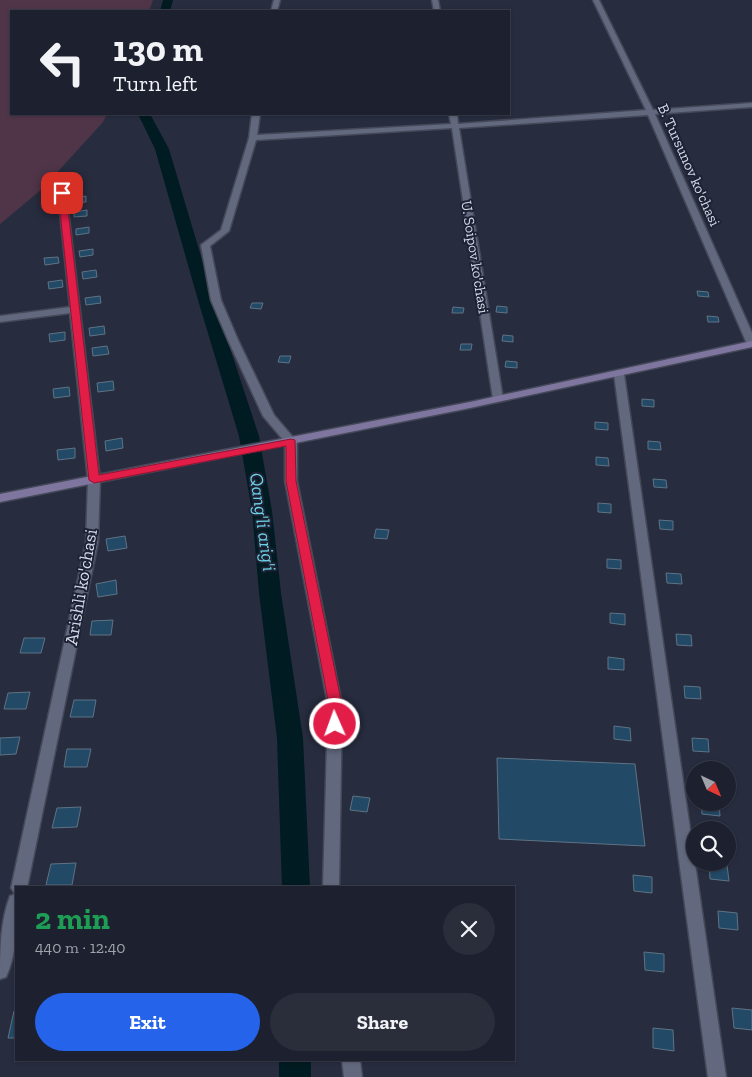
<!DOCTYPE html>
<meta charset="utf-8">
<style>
:root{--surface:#1d212f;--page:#2a2e3b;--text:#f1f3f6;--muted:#a0a3aa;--line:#3b3e4b;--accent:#2563eb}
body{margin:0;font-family:"Zilla Slab",serif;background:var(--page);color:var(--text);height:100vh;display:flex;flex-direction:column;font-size:19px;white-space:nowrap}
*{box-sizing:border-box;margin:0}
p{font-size:16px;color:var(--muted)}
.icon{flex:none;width:28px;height:28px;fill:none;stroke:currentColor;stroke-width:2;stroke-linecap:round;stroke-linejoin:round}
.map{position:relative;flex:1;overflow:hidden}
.details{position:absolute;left:15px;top:886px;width:500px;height:175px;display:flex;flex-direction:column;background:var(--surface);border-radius:0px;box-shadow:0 1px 4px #0004,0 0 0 1px var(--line)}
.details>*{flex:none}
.guide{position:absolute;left:10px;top:10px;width:500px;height:105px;border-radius:0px;box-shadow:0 1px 4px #0004,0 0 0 1px var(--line);background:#1d212f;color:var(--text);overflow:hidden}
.needle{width:32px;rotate:136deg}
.buttons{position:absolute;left:686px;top:761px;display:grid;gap:10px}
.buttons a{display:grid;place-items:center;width:50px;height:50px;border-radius:50%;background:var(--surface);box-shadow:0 1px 4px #0004,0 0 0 1px var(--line);font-size:25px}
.pin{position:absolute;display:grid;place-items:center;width:42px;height:42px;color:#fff;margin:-21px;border-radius:10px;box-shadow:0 2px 8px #0006}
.me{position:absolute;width:55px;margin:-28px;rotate:358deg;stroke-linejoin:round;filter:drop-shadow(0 0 4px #0008)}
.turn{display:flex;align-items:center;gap:18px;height:105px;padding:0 20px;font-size:22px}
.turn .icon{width:65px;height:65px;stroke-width:2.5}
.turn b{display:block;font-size:35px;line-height:42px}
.round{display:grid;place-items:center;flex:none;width:52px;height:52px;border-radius:26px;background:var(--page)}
.overview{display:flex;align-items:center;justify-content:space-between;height:85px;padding:0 20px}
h1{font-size:30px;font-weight:700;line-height:38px;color:#1e9e55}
.primary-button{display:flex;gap:10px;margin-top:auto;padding:10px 20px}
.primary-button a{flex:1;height:58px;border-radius:30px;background:var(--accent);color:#fff;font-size:20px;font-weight:700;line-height:58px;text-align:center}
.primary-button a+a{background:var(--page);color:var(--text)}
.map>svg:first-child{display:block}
.green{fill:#503549}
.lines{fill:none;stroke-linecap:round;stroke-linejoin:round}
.canal{fill:#001b21;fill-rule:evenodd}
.building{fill:#224966;stroke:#5f7385}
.street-casing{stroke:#444858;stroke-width:3}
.secondary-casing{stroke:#444858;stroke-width:3}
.street{fill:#62687e;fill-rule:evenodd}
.secondary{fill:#7e769f;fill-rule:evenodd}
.route{fill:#e11d48;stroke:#92132f}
.labels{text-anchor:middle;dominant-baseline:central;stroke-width:4;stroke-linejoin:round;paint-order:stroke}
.far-street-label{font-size:15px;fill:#d7dbe8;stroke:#1e2235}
.street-label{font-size:18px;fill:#d7dbe8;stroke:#1e2235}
.water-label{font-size:19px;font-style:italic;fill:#6ccfe3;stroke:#1e2235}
</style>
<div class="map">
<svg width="752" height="1077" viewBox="0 0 752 1077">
<rect width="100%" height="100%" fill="#272c3f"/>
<path class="green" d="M0,0H153L149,11H11V114H107L103,122L42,189L0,224Z"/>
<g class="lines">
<path class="canal" d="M163,0H173L170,11H160Z
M138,114H150L169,149L214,300L259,436L272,511L281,593L303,738L310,888H282L277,738L259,593L252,511L239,436L198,300L155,149Z
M279,1060H311V1077H279Z"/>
</g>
<path class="building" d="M86,196V202L73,203V198Z
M87,210V216L74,217V212Z
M89,227V233L76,235V229Z
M93,249V255L80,257L79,251Z
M58,257L59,263L45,265L44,258Z
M96,270L97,277L83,279L82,272Z
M62,280L63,287L49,289L48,282Z
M697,291L708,292L709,297L698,296Z
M100,296L101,303L86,305L85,298Z
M252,303H263L261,309L250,308Z
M497,306L507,307V313L496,312Z
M453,307L464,308L463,313H452Z
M707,316L718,317L719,322H708Z
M104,326L105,334L90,336L89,328Z
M65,332V340L50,342L49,334Z
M503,335L513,336V342L502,341Z
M461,344H472L471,350H460Z
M107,346L109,354L93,356L92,348Z
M280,356H291L289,363L278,362Z
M506,361L517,362V368L505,367Z
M113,381L114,390L98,392L97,383Z
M69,387L70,396L54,398L53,389Z
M642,399L654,400V407L642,406Z
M595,422L608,423V430L595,429Z
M122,438L123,448L106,451L105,441Z
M648,441L660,442L661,450L648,449Z
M75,448V458L58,460L57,450Z
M596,457L608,458L609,466L596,465Z
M653,479L666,480L667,488L654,487Z
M598,503L611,504V513L598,512Z
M659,520L673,521V530L660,529Z
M376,529L389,530L387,539L374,538Z
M125,536L127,548L108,551L106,539Z
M607,559L621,560V569L607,568Z
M666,573L681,574L682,584L667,583Z
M116,580L117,594L98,597L96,584Z
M610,613L625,614V625L610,623Z
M113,620L111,635H90L92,621Z
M676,634L691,635L692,646L677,645Z
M24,638H45L41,653H20Z
M608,657L624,659V670L608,669Z
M684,686L700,687L701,699L685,698Z
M30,692L26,709H4L8,693Z
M74,700H96L93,717H70Z
M614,726L630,728L631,741L614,739Z
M20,737L16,754L0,755V738Z
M692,738L708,739L709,752L693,751Z
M67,749H91L87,767H64Z
M497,758L635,764L645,846L499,839Z
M353,796L370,798L367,812L350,810Z
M701,802H719L720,816L702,814Z
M81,807L77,827L52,828L57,808Z
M76,863L72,885H46L51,864Z
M709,863L727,865L729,881L710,879Z
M633,875L652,877V893L634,891Z
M718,911L737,913L738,930L719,928Z
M644,952L664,954V972L645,970Z
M732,1008L752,1010V1030L734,1028Z
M14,1011H16V1038H8Z
M653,1028L673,1030L674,1051L653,1048Z"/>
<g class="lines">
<defs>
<path id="street" d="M274,0H280L277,11H271Z
M432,0H438L440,11H434Z
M593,0H599L653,110L752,103V107L655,114L752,333V347L747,344L648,115L459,128L503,399L502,401H494L493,399L452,128L256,140L229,231L210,246L221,300L238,340L274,415L297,442V481L342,705L339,888H323L328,705L285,481V442L263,416L228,340L211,300L201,245L221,230L249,138L252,114H260L257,135L451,124L449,114H457L458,124L646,110Z
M62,190L66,193L100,480L98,542L27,888H16C16,917 19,949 6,977L0,979C0,951 0,922 10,896L15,894L11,888L86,542L88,480L70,313L0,322V316L70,307L58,193Z
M619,371L624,374L726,1077H708L614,374Z
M342,1060H360L362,1077H344Z"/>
<path id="secondary" d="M752,341V347L470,408L0,502V494L470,402Z"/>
</defs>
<use href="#street" class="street-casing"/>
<use href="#secondary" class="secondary-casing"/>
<use href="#street" class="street"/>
<use href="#secondary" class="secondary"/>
</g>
<path class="route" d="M62,191L66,193L99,475L291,439L295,440L296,481L342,705L341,724L339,727L335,729L330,727L328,724L329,705L286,481V446L94,483L89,480L58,193Z"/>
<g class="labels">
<g class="far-street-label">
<text transform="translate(689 165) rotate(66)">B. Tursunov ko'chasi</text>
<text transform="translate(475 257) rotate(81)">U. Soipov ko'chasi</text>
</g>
<g class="street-label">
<text transform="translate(81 587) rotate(-80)">Arishli ko'chasi</text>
</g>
<g class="water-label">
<text transform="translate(263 522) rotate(82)">Qang'li arig'i</text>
</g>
</g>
</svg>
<div class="buttons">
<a><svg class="needle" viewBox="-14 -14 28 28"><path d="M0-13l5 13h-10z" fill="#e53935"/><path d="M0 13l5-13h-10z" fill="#a0a3aa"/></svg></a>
<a><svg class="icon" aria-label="search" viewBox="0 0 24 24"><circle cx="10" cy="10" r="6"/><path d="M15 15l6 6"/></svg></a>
</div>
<div class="pin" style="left:62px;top:193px;background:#d93025"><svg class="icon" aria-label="arrive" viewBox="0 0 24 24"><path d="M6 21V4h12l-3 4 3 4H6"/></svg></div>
<svg class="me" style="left:335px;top:724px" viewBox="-20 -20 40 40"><circle r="17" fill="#e11d48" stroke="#fff" stroke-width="3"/><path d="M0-11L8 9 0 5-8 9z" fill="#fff"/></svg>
<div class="guide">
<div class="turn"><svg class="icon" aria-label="left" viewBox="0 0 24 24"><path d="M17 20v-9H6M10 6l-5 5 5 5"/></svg><div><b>130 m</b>Turn left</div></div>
</div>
<section class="details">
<div class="overview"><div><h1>2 min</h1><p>440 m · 12:40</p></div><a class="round"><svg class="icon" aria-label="close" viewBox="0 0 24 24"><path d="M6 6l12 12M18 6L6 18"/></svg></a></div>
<div class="primary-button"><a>Exit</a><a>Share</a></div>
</section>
</div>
